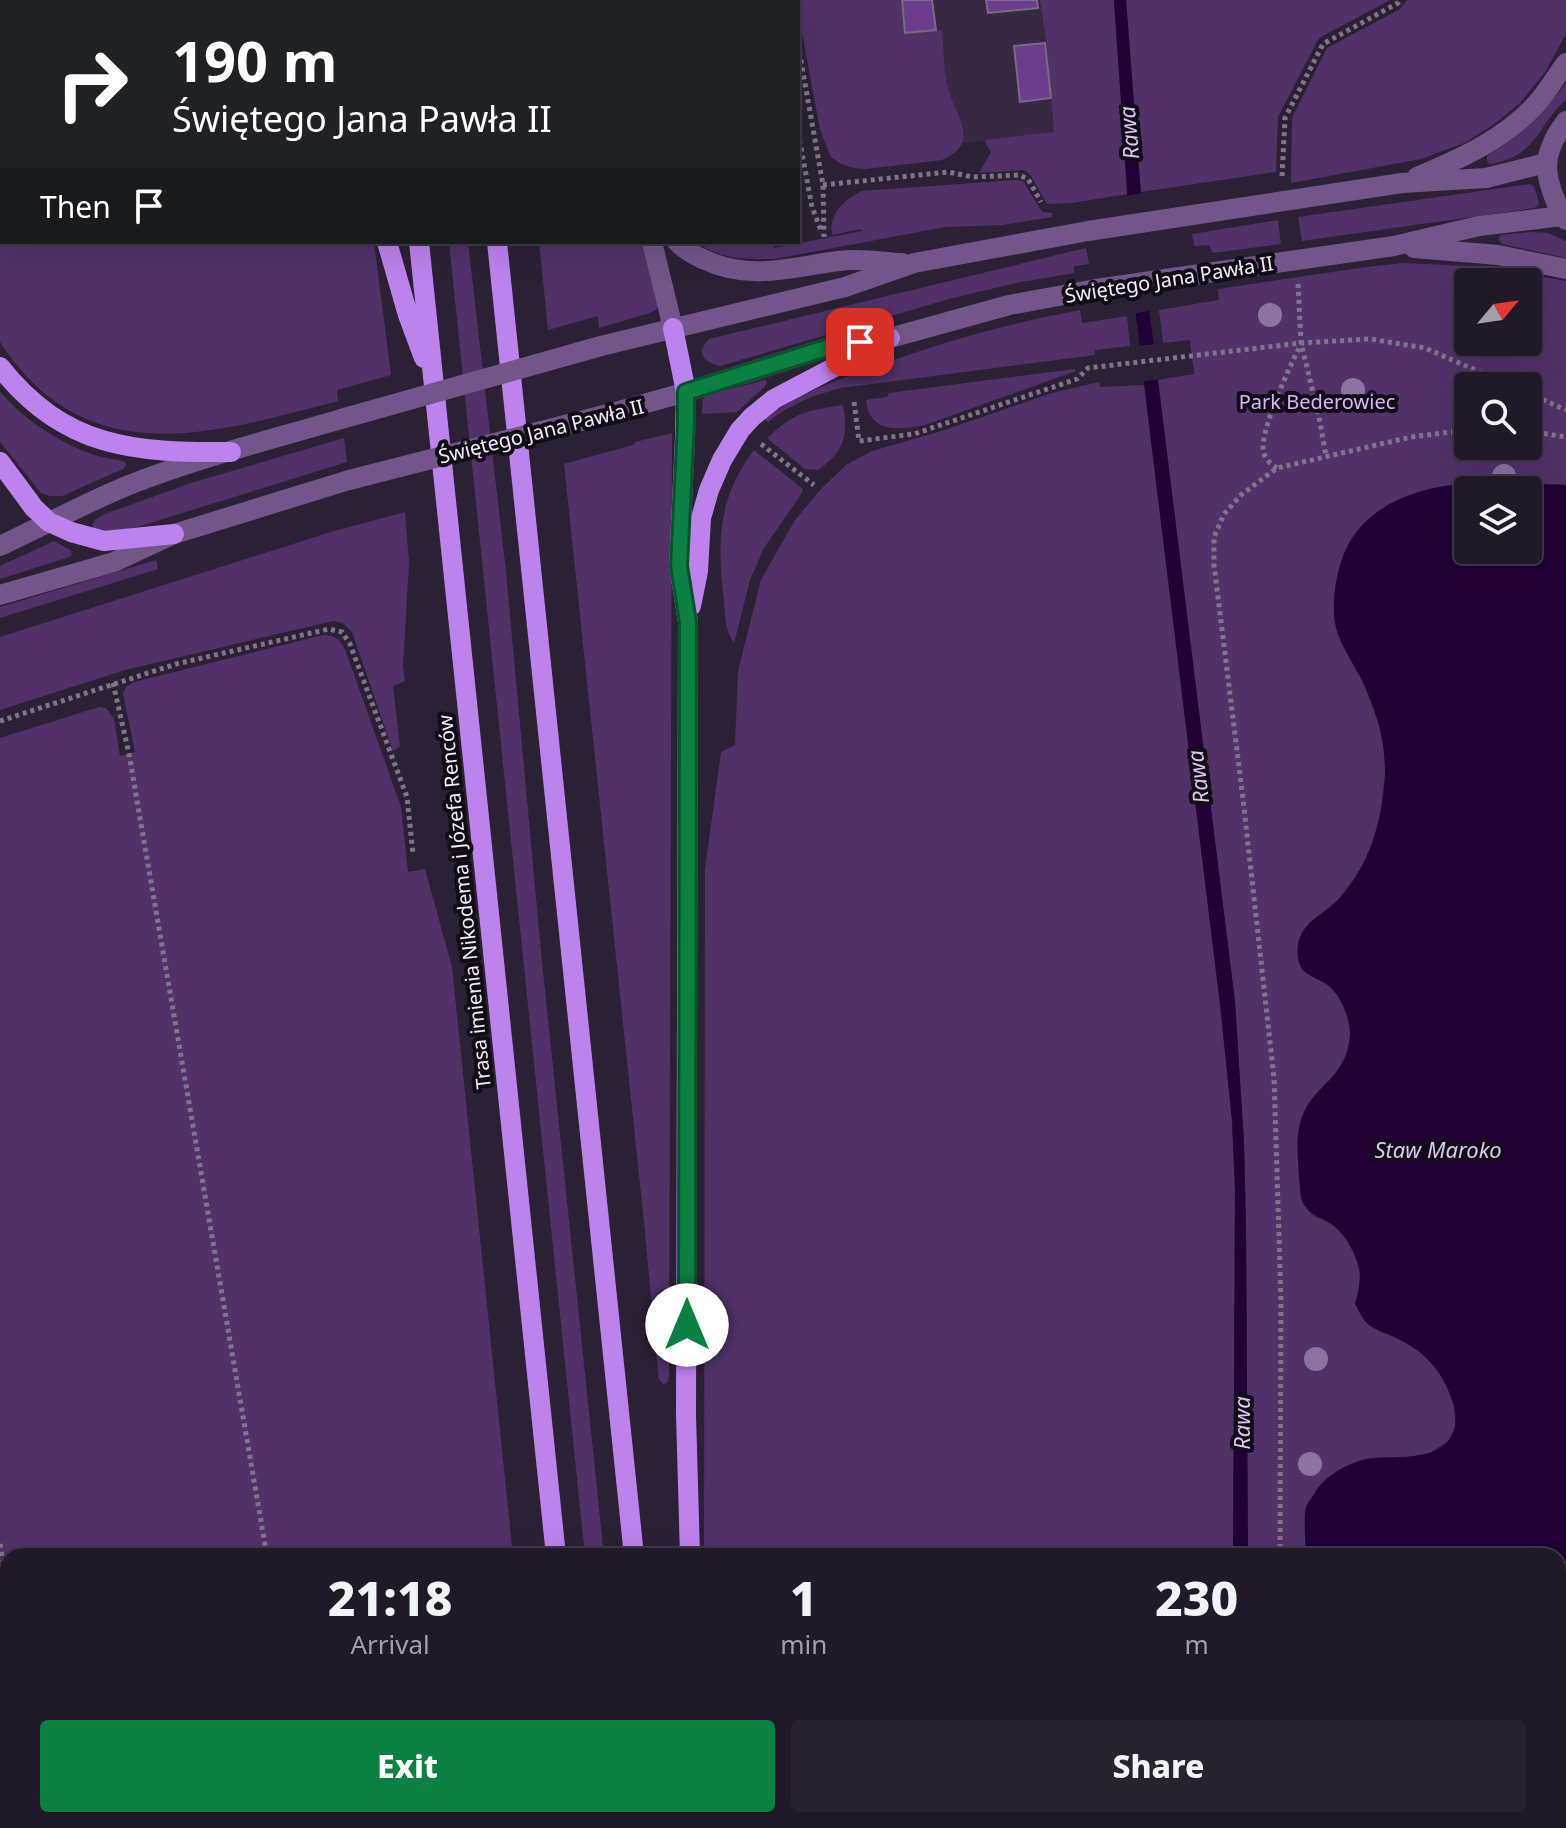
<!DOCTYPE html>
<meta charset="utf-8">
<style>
:root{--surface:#201927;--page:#28222f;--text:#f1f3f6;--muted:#a2a0a7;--line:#3d3844;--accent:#0b8043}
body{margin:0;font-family:"Noto Sans",sans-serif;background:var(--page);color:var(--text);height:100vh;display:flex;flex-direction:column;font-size:30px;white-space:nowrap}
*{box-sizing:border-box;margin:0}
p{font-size:26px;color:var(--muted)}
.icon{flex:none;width:44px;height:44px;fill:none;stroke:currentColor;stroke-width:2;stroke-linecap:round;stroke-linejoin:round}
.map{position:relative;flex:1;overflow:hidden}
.sheet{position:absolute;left:0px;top:1548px;width:1566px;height:280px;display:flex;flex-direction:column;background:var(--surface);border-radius:24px 24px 0 0;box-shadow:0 8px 32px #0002,0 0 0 2px var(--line)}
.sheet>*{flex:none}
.top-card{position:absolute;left:0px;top:0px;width:800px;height:244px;box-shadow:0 8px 32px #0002,0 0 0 2px var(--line);background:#202124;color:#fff;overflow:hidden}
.needle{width:52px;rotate:61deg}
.tools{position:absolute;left:1454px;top:268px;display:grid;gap:16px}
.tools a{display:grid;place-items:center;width:88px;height:88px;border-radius:8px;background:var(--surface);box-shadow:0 8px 32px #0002,0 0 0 2px var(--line);font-size:40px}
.pin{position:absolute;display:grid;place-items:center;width:68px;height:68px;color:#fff;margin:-34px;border-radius:16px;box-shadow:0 4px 12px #0006}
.me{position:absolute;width:88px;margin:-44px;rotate:0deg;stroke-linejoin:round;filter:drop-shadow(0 0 6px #0008)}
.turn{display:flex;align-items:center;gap:28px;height:168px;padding:0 40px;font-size:36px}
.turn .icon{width:104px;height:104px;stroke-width:2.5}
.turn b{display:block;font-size:56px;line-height:68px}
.then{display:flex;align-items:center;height:76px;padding:0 40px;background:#0003;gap:16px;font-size:30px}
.eta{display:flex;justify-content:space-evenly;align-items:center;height:136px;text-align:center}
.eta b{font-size:48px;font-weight:800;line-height:56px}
.button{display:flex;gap:16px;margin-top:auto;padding:16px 40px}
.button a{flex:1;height:92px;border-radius:8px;background:var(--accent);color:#fff;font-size:32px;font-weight:800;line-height:92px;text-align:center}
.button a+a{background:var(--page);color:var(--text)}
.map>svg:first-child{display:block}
.built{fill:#362941}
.green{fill:#503268;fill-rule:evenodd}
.water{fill:#200035}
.pier{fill:#2b2134}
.building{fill:#6a3e8c;stroke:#776c81;stroke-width:2}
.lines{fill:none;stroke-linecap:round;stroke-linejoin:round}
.path{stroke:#7e7686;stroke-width:5;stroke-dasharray:4 4;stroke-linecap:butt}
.minor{stroke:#725689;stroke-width:20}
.primary{stroke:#bd83ed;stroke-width:20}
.minor-bridge{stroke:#725689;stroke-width:20}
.tree{fill:#8b749f}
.route-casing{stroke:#07532c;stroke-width:20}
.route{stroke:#0b8043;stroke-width:14}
.labels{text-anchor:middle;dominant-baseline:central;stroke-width:8;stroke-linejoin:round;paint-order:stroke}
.street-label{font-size:20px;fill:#f3edf9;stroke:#110d15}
.park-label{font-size:20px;fill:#d9b7f7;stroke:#110d15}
.water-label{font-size:22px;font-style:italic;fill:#ddc7f2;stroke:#110d15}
</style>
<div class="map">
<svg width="1566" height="1828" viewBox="0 0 1566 1828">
<rect width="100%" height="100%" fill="#2b2134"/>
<path class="built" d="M800,0H1051L1064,131L846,157Z"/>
<path class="green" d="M796,0H900L905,34L942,30C944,50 943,73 949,92C958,120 980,143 942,160L866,169L853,168L841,164L831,157L820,130Z
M1040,0H1114L1127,194L1072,203L1047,204L1031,176L1024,170L979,173L991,152L984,140L1054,132L1046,39Z
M1126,0H1390L1319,38L1278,117L1276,172L1141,192Z
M1407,0H1566V34L1545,72L1520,103L1493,125L1464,143L1421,159L1291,183L1292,118L1327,48L1400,9Z
M1566,83V100C1535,128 1539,155 1490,164L1487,162V156C1519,136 1543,113 1566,83Z
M2,132V242H374L391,375L337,390L338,401C211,434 86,474 0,342V135Z
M1016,180L1023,181L1042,212L1052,213V217L1003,225L945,227L775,259C748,259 719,260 697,242H794L774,246V248L862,231L861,229L832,235C829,213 844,200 862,191Z
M1529,184L1534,186L1539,203L1538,206L1534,208L1302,241L1298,217Z
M1278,220L1281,244L1213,253L1209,245L1194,246L1192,234Z
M1531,232L1548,233L1566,241V258L1502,244L1499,240L1500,235Z
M449,242H468L506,572L541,952L604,1556H585Z
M539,242H644L657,303V309L650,313L599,328L598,316L548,330Z
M1086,248L1089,264L1074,266V273L1016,283L949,299L720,366C704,362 695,353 709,339Z
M1404,263L1488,267L1566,281V485L1555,484L1531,490L1528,493V490H1476L1466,484L1450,485L1427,490L1386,506L1362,679L1379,725L1384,748L1385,774L1380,820L1367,858L1353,880L1339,899L1309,923C1315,942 1319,963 1327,982C1330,987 1334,991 1338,996C1345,1008 1351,1023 1350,1037C1346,1078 1315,1084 1303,1114C1299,1124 1298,1169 1300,1181C1301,1193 1303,1206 1312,1215C1317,1218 1324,1219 1329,1223C1345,1232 1358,1255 1360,1274C1360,1284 1358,1294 1355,1304L1378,1331L1394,1336L1416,1348L1433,1363L1446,1384L1454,1405L1456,1427L1448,1441L1430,1453L1402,1458L1306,1507V1556H1248L1246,1223L1244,1143L1235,1002L1157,380L1194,374L1190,340L1163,343L1159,310L1219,300L1218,289L1366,267ZM1468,282H1528V342H1468ZM1468,386H1528V446H1468Z
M1080,310L1082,323L1127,316L1130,346L1095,350V355L841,388C814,395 790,404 768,422L765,419C796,394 833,382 871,368C941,342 1006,324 1080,310Z
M1074,369L1076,371L925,425C901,430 869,434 866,400L887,397L889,393Z
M765,380L767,382L765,386L737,412L702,414L703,399L707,395Z
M1099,382L1100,387L1144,385L1220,1004L1232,1120L1235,1191L1233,1556H704L705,869L721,752L735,745L738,671L761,580L795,520L821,489L846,465L872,451L938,432L1052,393Z
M0,391C22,419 60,443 94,455C104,458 115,459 125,462L126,465L123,469L62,496H50L41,493L0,442Z
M843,405C848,435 845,451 818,470L805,469L767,438C796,412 805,411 843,405Z
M672,433L669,1376L667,1383L663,1384L659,1379L657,1363L644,1222L564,464L633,445L635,442Z
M344,438L347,462L137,527C123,530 106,535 93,528L92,524L96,519L105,514L191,483Z
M754,450L803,489L802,493L764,548L750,580L734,643C725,631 725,616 724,601C717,543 717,499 754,450Z
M405,512L409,563L403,666L405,681L393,686L400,746L393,751L352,632L343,623L333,621L125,670L0,710V637L334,531Z
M54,541L70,550L72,554L70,557L0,579V566Z
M156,560L158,569L0,618V607Z
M323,635C336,635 341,640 346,652L401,807L408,872L425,869L452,967L513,1556H8V1820H541L542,1828H0V738L99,707L106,708L114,719L120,756L135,752L123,693L126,687L134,682Z
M707,1820H1233V1828H708Z"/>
<path class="water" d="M1114,0H1126L1150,315L1235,1002L1244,1143L1246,1223L1248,1556H1233L1235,1191L1232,1120L1220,1004L1136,317Z
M1466,484L1476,490H1468V550H1528V493L1540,484L1566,485V1828H1306V1820H1558V1556H1306C1306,1544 1303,1517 1306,1507C1308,1502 1313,1496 1316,1491C1326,1475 1348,1463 1367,1459C1395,1454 1442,1465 1454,1430C1457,1421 1455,1408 1452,1400C1442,1370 1424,1351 1396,1338C1385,1332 1372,1330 1364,1320C1361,1316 1358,1309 1355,1304C1358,1294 1360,1284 1360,1274C1358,1256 1345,1233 1330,1223C1319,1216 1308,1214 1302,1201C1300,1195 1300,1184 1299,1177C1298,1158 1295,1135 1302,1117C1313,1086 1348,1077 1350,1035C1350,1018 1342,997 1329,986C1322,980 1309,977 1303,970C1296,961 1296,945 1301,935C1308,919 1328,912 1340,898C1370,864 1382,821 1385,776C1386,742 1376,706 1360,677C1352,661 1341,646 1336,628C1331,606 1335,578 1343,556C1361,507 1417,486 1466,484Z"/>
<path class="pier" d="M1145,193L1153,310L1132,314L1124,196Z
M1157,344L1161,379L1139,382L1135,346Z"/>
<path class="building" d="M902,0H932L936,30L905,33Z
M986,0H1037L1038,8L988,13Z
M1045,43L1051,98L1020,102L1014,46Z"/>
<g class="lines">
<path class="path" d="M775,0V2
M790,0V2
M798,44L823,185L824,237
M798,132L812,207L822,233
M1282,176L1285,118L1323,44L1398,3L1400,0
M823,185L948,172L973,177L1019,175L1028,179L1041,202
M1298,284L1301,343L1319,417L1326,456
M1528,393L1566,410
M854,402L859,441L914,434L1077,379L1088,368L1301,343L1370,339L1425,348L1512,386
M1528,431L1566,437
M761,444L814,485
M1277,468C1272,465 1267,461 1264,454C1257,435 1291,364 1301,344
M113,683L129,754L267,1556
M0,721L176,664L329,629L342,632L350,644L407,797L413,854
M0,1544L8,1593
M1280,1556L1281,1301L1274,1078L1243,799L1214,565V537L1224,514L1241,495L1277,468L1411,437L1468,430
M0,1674L8,1672
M45,1820L47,1828
M312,1820L313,1828
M1280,1820V1828"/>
<path class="minor" d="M598,0V2
M1566,121C1538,158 1545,177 1562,216L1566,220
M1417,177C1460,159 1505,139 1537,103C1548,91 1556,76 1566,63
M652,242L673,328
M677,242C685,250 694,255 703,259C751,282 790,267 839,261C860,258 882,262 902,263
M1414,248L1498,255L1566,269
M601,346L845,287L914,263L1088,231L1402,183L1486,178L1546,163
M608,414L686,392L829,347L890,338L1009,305L1096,289L1394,246L1479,226L1562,216
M0,546C43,526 85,503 129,485C197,458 270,440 341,419
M0,595L114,562L174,534L349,480"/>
<path class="primary" d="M394,0V2
M40,2L42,0
M483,2L484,0
M0,37L2,35
M0,111L2,109
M387,242L408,315L424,358
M419,242L556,1556
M497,242L634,1556
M673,328L686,392L685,438L679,566L688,622L686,1415L690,1556
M0,367C64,448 134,453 231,452
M0,462L34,508L49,522L71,532L104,541L174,534
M691,606L698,571L701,518L709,490L722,460L740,430L752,417L774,399L890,338
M584,1820L585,1828
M661,1820L662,1828
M697,1820L698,1828"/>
<path class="minor-bridge" d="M341,419L601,346
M349,480L608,414"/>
</g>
<g class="tree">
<circle cx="1270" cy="315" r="12"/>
<circle cx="1353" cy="390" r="12"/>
<circle cx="1504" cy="476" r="12"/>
<circle cx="1316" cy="1359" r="12"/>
<circle cx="1310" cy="1464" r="12"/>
</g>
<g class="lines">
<defs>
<path id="route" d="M687,1325L688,622L679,566L686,423V392L829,347L860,342"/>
</defs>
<use href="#route" class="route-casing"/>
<use href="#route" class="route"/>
</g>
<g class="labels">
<g class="street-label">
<text transform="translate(1169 279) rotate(-9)">Świętego Jana Pawła II</text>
<text transform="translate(541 431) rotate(-14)">Świętego Jana Pawła II</text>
<text transform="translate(464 902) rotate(-96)">Trasa imienia Nikodema i Józefa Renców</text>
</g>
<g class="park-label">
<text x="1317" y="401">Park Bederowiec</text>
</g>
<g class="water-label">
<text transform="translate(1128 133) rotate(-95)">Rawa</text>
<text transform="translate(1197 777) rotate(-97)">Rawa</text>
<text x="1438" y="1149">Staw Maroko</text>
<text transform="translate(1241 1423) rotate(-90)">Rawa</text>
</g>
</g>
</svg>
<div class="tools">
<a><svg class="needle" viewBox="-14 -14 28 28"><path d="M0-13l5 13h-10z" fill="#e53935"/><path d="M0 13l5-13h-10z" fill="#a2a0a7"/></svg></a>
<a><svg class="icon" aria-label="search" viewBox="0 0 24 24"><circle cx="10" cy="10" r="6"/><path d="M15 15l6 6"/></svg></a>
<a><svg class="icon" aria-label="layers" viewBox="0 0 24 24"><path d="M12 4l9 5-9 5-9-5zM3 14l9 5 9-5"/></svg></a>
</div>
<div class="pin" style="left:860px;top:342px;background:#d93025"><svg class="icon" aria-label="arrive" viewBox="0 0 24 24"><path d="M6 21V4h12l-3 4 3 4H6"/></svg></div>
<svg class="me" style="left:687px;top:1325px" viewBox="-20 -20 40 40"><circle r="19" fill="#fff"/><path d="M0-13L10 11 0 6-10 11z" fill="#0b8043"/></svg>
<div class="top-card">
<div class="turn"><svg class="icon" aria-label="right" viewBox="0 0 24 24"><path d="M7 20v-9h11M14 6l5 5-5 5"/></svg><div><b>190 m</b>Świętego Jana Pawła II</div></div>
<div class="then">Then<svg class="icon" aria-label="arrive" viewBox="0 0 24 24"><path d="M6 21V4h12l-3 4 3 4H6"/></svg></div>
</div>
<section class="sheet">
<div class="eta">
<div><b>21:18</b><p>Arrival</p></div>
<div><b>1</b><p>min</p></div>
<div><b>230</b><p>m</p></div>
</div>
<div class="button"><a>Exit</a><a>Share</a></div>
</section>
</div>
